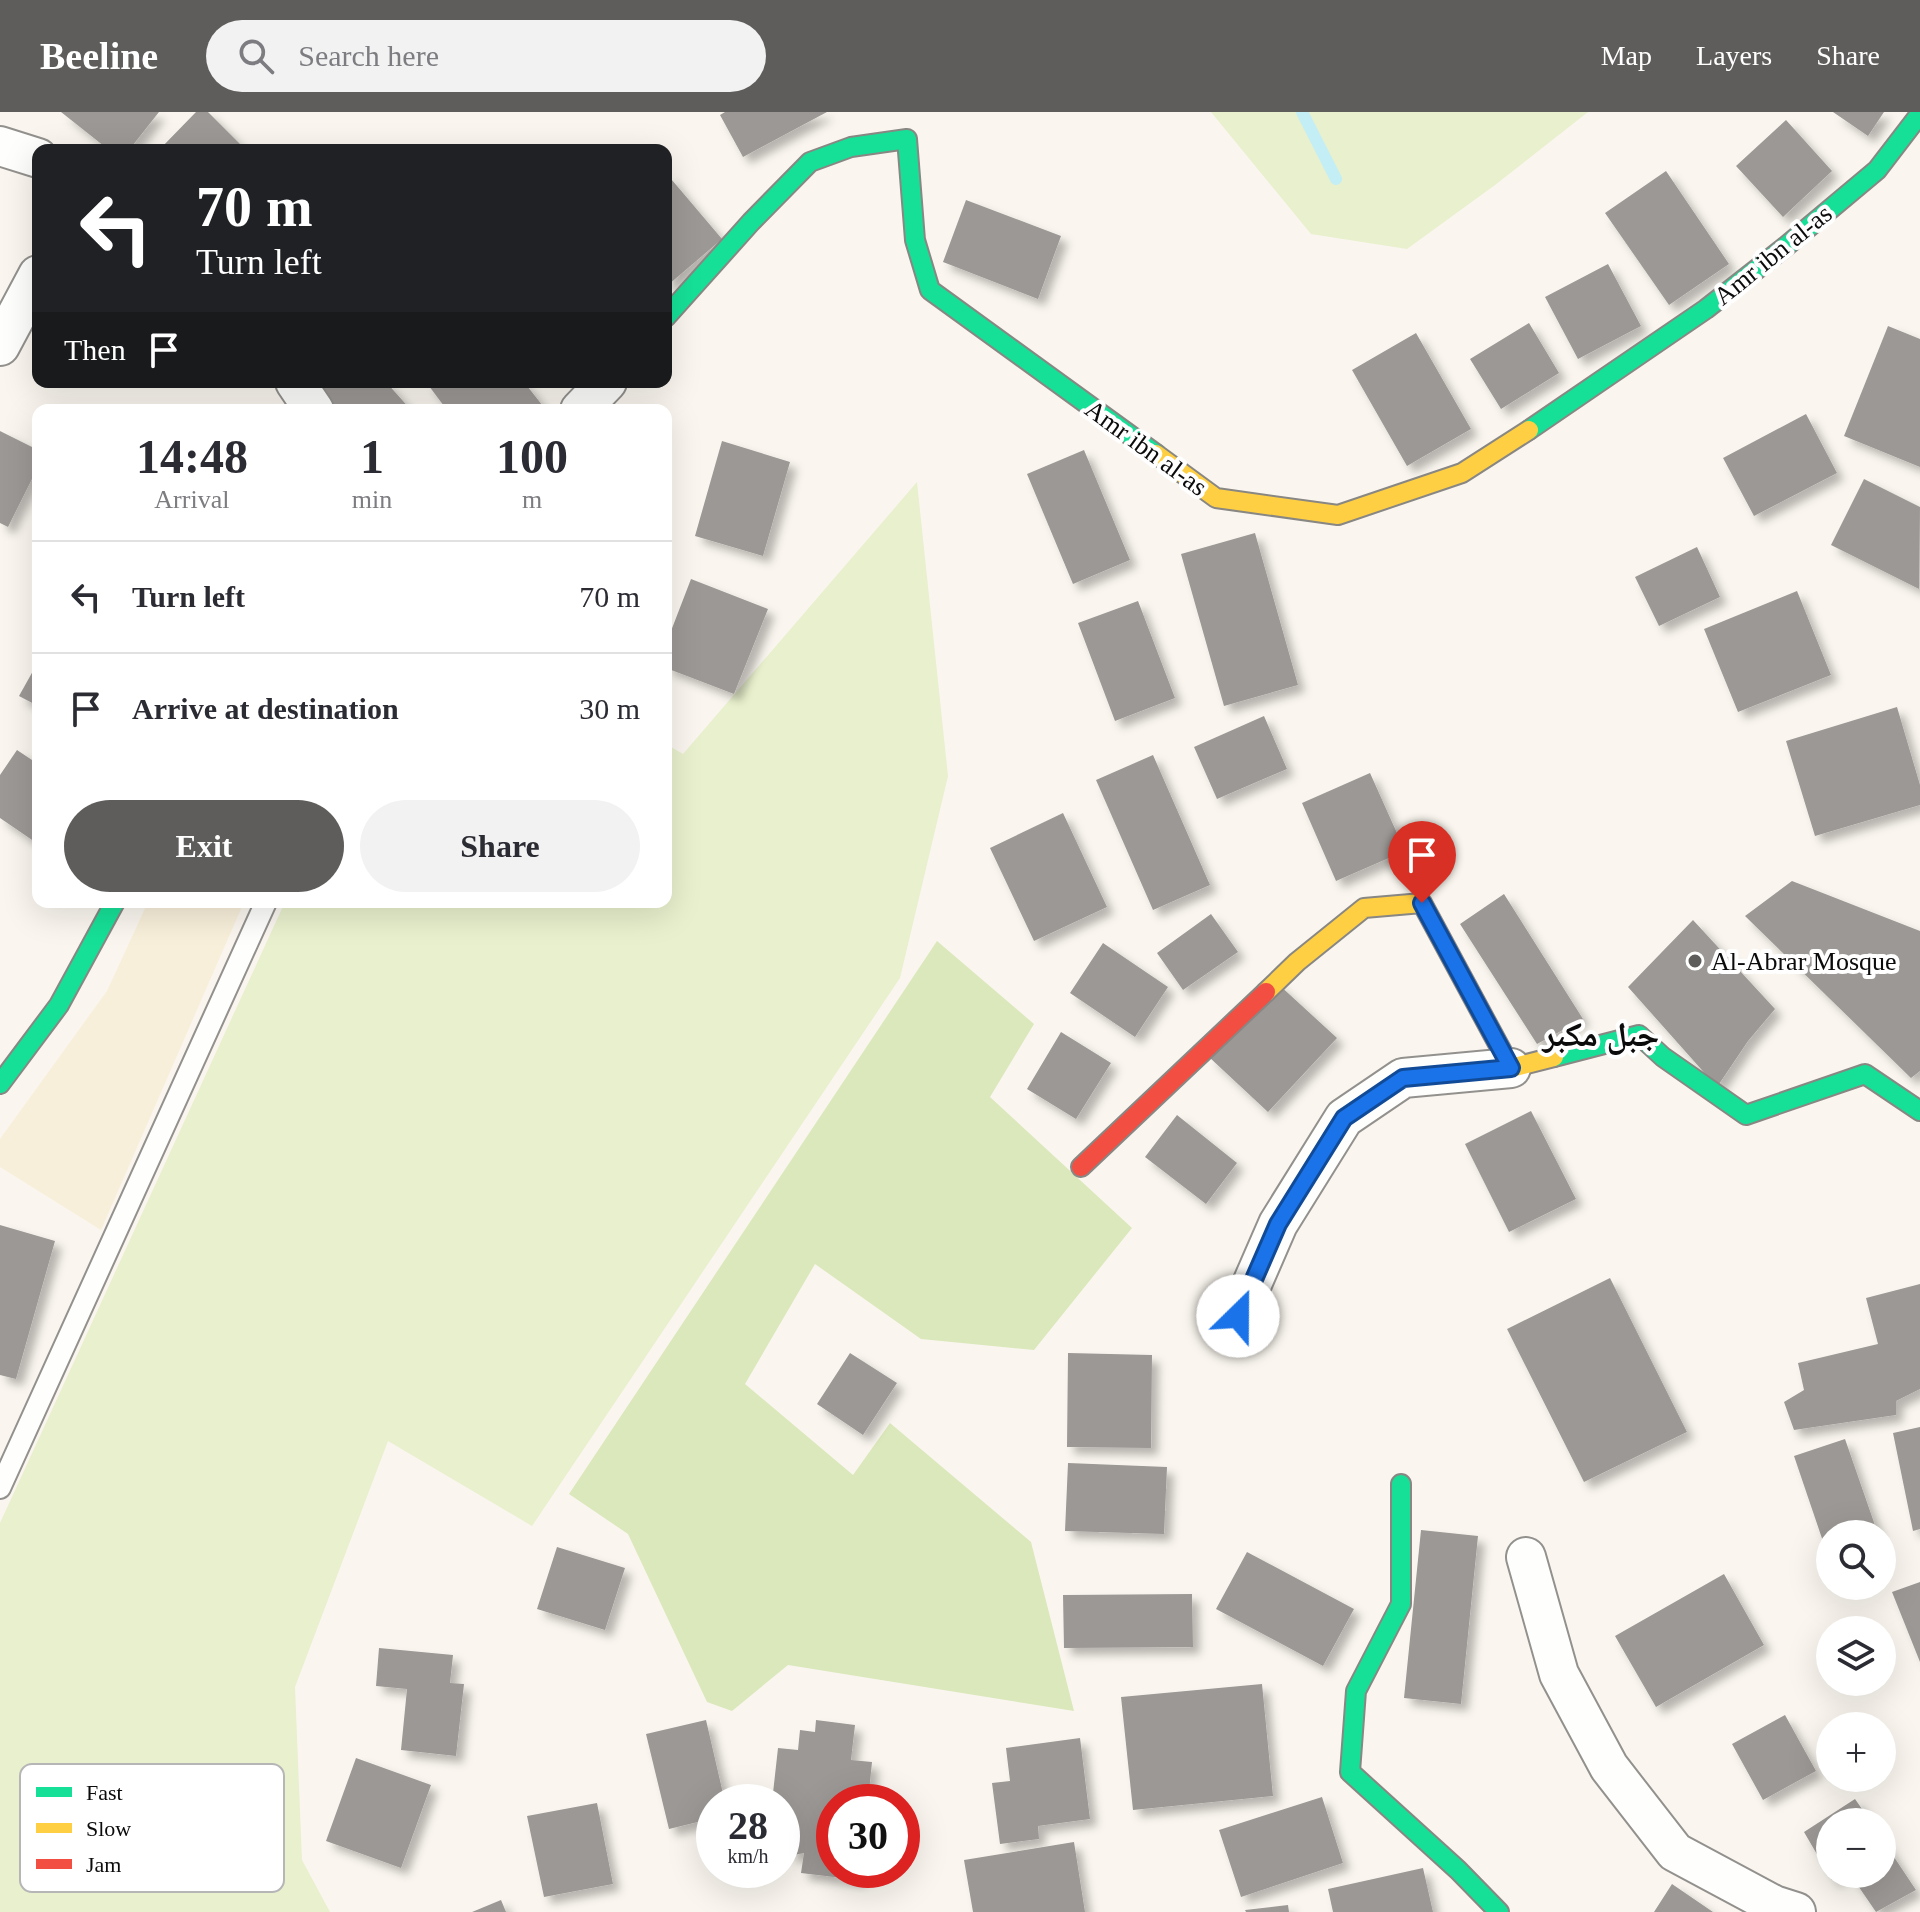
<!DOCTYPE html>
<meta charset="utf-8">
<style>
:root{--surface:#fff;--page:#f2f2f3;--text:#2b2b33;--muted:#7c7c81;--line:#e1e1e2;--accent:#5f5d5b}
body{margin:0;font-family:"Times New Roman","Noto Naskh Arabic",serif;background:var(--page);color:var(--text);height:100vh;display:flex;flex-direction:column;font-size:30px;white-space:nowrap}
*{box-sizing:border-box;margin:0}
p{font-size:26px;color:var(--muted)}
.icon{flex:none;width:44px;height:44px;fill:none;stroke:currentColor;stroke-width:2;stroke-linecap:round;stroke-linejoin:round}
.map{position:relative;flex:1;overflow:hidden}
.details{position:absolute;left:32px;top:292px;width:640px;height:504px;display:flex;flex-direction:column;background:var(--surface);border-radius:16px;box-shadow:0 8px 32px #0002}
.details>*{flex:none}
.banner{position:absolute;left:32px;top:32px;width:640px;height:244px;border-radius:16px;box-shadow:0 8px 32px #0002;background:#202124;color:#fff;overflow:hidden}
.tools{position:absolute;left:1816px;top:1408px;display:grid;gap:16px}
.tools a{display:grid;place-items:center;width:80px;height:80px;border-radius:50%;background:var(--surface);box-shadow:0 8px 32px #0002;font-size:40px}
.speed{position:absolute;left:696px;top:1672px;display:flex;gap:16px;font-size:40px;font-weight:700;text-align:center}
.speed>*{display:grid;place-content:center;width:104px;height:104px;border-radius:50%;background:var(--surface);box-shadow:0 8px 32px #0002;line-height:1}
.speed small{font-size:20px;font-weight:400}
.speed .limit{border:12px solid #d22;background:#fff;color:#111}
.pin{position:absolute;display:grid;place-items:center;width:68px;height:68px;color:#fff;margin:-82px -34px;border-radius:50% 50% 50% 0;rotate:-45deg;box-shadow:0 0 8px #0007}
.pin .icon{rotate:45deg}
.me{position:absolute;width:88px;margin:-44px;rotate:23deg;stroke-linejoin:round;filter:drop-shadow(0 0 6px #0008)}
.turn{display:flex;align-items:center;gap:28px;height:168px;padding:0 32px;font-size:36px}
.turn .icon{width:104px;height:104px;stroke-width:2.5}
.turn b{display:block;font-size:56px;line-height:68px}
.then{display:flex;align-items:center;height:76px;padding:0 32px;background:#0003;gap:16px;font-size:30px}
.eta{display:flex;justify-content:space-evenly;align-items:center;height:136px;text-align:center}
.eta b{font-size:48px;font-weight:600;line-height:56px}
.cta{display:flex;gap:16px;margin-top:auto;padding:16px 32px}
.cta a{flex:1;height:92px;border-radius:48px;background:var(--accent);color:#fff;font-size:32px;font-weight:600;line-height:92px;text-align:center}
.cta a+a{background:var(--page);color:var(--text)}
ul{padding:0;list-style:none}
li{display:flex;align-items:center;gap:24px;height:112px;padding:0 32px;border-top:2px solid var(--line)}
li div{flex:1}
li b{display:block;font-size:30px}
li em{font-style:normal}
header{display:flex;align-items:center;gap:48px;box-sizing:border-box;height:112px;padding:0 40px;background:var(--accent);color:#fff}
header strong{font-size:38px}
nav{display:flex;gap:44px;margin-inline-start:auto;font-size:28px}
.search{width:560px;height:72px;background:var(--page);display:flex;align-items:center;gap:20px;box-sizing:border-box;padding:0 28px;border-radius:44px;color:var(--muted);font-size:30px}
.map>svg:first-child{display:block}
.farmland{fill:#f8efda}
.green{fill:#e8f0cd}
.forest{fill:#dae8bb}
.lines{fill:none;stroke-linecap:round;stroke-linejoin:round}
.stream{stroke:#c3eef6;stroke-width:12}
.building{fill:#9c9895;filter:url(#shadow)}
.lane-casing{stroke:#93918e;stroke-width:24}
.street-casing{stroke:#93918e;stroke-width:42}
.fast-casing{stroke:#898784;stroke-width:22}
.slow-casing{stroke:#898784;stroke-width:22}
.jam-casing{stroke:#898784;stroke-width:22}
.lane{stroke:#fefefd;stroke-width:20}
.street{stroke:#fefefd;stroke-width:38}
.fast{stroke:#16e098;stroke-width:18}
.slow{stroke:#ffcf43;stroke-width:18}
.jam{stroke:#f24e42;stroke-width:18}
.route-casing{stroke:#114b97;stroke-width:20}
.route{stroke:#1a73e8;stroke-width:14}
.poi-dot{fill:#5f5d5b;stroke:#fff;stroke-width:3}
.labels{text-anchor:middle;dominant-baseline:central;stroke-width:8;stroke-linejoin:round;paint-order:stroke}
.street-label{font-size:26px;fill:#0b0b0b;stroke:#fff}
.poi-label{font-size:26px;fill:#0b0b0b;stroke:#fff;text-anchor:start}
.district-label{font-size:34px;font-weight:bold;fill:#0b0b0b;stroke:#fff}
.key{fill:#fff;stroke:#b6b6b6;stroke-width:2}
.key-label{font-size:22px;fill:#0b0b0b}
</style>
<header>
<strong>Beeline</strong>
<div class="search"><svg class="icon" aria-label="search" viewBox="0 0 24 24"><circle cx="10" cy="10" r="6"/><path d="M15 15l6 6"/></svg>Search here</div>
<nav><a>Map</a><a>Layers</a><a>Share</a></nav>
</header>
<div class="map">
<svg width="1920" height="1800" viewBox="0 0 1920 1800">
<defs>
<filter id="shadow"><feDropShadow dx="7" dy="7" stdDeviation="4" flood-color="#0004"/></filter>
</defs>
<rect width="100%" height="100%" fill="#faf6ef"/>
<path class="farmland" d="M148,790H244L101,1118L0,1055V1027L107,879Z"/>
<path class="green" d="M1211,0H1588L1495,73L1407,137L1311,122Z
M917,370L948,664L900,866L532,1414L388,1329L295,1575L302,1748L330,1800H0V1411L285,790H666V632L683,642Z"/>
<path class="forest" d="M937,829L1034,912L990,985L1132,1116L1034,1238L921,1227L815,1152L745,1272L853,1363L890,1311L1031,1430L1074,1599L788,1553L732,1599L707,1590L628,1422L569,1382Z"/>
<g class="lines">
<path class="stream" d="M1302,0L1336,67"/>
</g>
<path class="building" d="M61,0H159L129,38H109Z
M196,0H208L246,38H159Z
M725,0H827L743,45L720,3Z
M1833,0H1884L1868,24Z
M1786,8L1832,59L1783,105L1736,54Z
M1666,59L1729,152L1669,193L1605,101Z
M666,61L722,127L668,173L666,171Z
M966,88L1061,124L1038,187L943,150Z
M1608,152L1641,214L1578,247L1545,185Z
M1529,211L1559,261L1501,297L1470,247Z
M1888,214L1920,227V355L1844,324Z
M1416,221L1471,317L1407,354L1352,258Z
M321,270H386L411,298H335L315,275Z
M426,270H524L546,298H447Z
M1806,302L1837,361L1754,404L1723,346Z
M0,319L38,338V355L8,415L0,411Z
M722,329L790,350L763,444L695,424Z
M1084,338L1130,448L1073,472L1027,362Z
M1864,367L1920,395L1919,477L1831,433Z
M1255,421L1298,573L1224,594L1181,442Z
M1697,435L1720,485L1659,514L1635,465Z
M691,467L768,497L734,582L666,556V532Z
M1797,479L1831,563L1738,600L1704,517Z
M1138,489L1175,586L1115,609L1078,511Z
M38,550V594L19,584Z
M1897,595L1920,673V693L1815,724L1786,629Z
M1264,604L1287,657L1217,687L1194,635Z
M17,638L38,652V732L0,706V663Z
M1153,643L1210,773L1153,798L1096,668Z
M1370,661L1405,739L1336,769L1302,691Z
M1063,701L1107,795L1034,829L990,736Z
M1792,769L1920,819V959L1911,966L1745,804Z
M1504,782L1583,907L1537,932L1460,812Z
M1211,802L1238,840L1183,878L1157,841Z
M1693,808L1775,897L1748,929L1717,975L1628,875Z
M1103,831L1168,875L1135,925L1070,881Z
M1277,871L1337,926L1268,1000L1209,945Z
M1061,920L1111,951L1076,1007L1027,977Z
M1531,999L1576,1087L1509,1120L1465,1032Z
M1177,1003L1237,1051L1206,1092L1145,1045Z
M0,1113L55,1129L16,1267L0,1263Z
M1610,1166L1687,1320L1584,1370L1507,1217Z
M1920,1172V1277L1896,1289V1303L1794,1318L1784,1290L1804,1278L1798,1251L1878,1232L1866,1186Z
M850,1241L897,1271L863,1323L817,1292Z
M1068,1241L1152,1243L1151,1336L1067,1335Z
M1920,1315V1417L1913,1419L1893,1321Z
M1845,1327L1878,1422H1830L1829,1447L1794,1344Z
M1068,1351L1167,1355L1164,1422L1065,1419Z
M1421,1418L1478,1424L1461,1592L1404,1586Z
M557,1435L625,1456L605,1518L537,1497Z
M1247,1440L1354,1497L1323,1554L1216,1497Z
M1724,1462L1764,1533L1656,1595L1615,1524Z
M1920,1470V1550L1892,1480Z
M1192,1482L1193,1535L1064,1536L1063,1483Z
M379,1536L453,1543L450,1571L464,1572L456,1644L401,1638L407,1577L376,1574Z
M1262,1572L1273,1684L1133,1698L1121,1585Z
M1785,1603L1816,1659L1763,1688L1732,1632Z
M706,1608L725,1690H714V1706L669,1717L646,1622Z
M816,1608L855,1613L851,1648L872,1650L868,1690H834V1758H860L859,1768L801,1761L804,1741L789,1744L791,1722L782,1721V1690H772L778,1636L798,1638L800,1618L815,1620Z
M1080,1626L1090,1707L1038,1714L1039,1727L1000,1732L992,1671L1010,1669L1006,1636Z
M356,1646L431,1673L401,1756L326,1729Z
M1322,1685L1343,1751L1241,1785L1219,1718Z
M1855,1687L1871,1710H1830V1762H1844L1832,1768L1804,1720Z
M597,1691L613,1772L544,1785L527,1704Z
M1882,1727L1916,1778L1876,1800L1850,1762H1882Z
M1074,1730L1085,1800H973L964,1748Z
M1423,1756L1433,1800H1333L1328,1777Z
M1672,1772L1713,1800H1654Z
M501,1788L506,1800H472Z
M1288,1793L1289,1800H1246L1245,1798Z"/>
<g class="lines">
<defs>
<path id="lane" d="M0,1376L266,790"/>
<path id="street" d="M0,34L38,46
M0,234L38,163
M295,270L314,298
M580,298L607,270
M1238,1204L1278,1112L1344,1006L1403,966L1511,956
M1526,1445L1559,1562L1609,1655L1675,1740L1774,1793L1796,1800"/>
<path id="fast" d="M666,205L751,110L810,50L851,35L907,27L915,128L930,178L1156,342
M1529,318L1706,197L1785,135L1877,58L1920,2
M1554,945L1639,923L1663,945L1746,1003L1865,962L1920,999
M0,972L59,893L115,790
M1401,1372V1492L1356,1579L1350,1660L1458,1758L1499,1800"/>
<path id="slow" d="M1156,342L1216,386L1338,403L1462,361L1529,318
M1266,880L1297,850L1364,796L1422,791L1511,956L1554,945"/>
<path id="jam" d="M1081,1055L1266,880"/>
</defs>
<use href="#lane" class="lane-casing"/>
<use href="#street" class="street-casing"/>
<use href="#fast" class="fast-casing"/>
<use href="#slow" class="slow-casing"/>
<use href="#jam" class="jam-casing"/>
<use href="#lane" class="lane"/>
<use href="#street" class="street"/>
<use href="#fast" class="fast"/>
<use href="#slow" class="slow"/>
<use href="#jam" class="jam"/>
</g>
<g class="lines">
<defs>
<path id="route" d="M1238,1204L1278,1112L1344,1006L1403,966L1511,956L1422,791"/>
</defs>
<use href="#route" class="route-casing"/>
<use href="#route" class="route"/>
</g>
<circle class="poi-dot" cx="1695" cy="849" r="8"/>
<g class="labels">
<g class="street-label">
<text transform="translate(1773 143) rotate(-39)">Amr ibn al-as</text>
<text transform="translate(1146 336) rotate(36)">Amr ibn al-as</text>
</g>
<g class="poi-label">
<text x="1711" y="849">Al-Abrar Mosque</text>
</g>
<g class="district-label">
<text x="1601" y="922">جبل مكبر</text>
</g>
</g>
<rect x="20" y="1652" width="264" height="128" rx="12" class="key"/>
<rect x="36" y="1675" width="36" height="10" fill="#16e098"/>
<rect x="36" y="1711" width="36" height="10" fill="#ffcf43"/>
<rect x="36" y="1747" width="36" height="10" fill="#f24e42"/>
<g class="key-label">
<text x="86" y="1688">Fast</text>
<text x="86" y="1724">Slow</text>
<text x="86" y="1760">Jam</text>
</g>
</svg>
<div class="tools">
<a><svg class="icon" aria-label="search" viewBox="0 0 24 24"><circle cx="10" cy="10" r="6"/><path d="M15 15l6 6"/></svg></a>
<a><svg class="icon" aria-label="layers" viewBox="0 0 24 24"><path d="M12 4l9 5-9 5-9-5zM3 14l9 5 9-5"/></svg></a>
<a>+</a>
<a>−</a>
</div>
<div class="speed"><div>28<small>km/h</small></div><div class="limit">30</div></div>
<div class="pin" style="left:1422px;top:791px;background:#d93025"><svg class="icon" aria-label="arrive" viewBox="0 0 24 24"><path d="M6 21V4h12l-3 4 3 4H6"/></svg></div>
<svg class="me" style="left:1238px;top:1204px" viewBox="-20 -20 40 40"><circle r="19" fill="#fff"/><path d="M0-13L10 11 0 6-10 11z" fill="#1a73e8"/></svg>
<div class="banner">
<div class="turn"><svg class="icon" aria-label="left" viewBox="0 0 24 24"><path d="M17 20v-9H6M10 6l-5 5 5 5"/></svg><div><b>70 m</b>Turn left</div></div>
<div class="then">Then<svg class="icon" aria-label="arrive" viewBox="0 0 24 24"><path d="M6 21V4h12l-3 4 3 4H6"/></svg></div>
</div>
<section class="details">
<div class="eta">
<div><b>14:48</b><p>Arrival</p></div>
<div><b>1</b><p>min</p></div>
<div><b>100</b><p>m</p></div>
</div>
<ul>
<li><svg class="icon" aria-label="left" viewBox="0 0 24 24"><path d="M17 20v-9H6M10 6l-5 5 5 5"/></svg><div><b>Turn left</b></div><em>70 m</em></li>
<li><svg class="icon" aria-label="arrive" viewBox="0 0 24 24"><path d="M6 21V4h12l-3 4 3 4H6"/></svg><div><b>Arrive at destination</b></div><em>30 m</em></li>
</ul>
<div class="cta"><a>Exit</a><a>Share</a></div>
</section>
</div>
